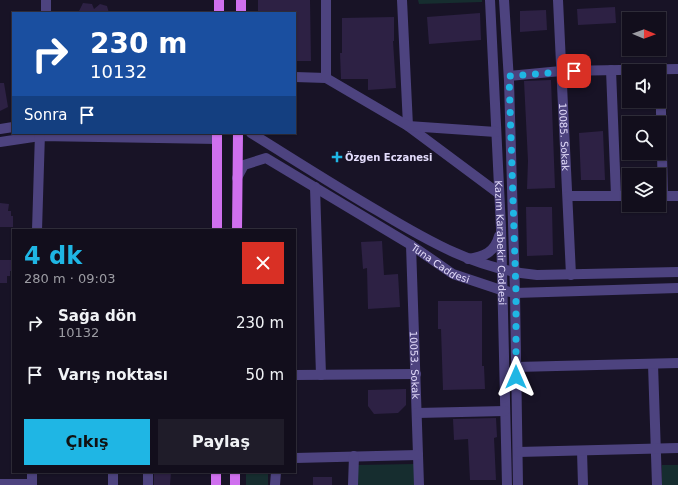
<!DOCTYPE html>
<html lang="tr">
<meta charset="utf-8">
<style>
:root{--surface:#120e1c;--page:#1f1c29;--text:#f1f3f6;--muted:#9c9ca3;--line:#312e3b;--accent:#1fb6e4}
body{margin:0;font-family:"DejaVu Sans",sans-serif;background:var(--page);color:var(--text);height:100vh;display:flex;flex-direction:column;font-size:15px;white-space:nowrap}
*{box-sizing:border-box;margin:0}
p{font-size:13px;color:var(--muted)}
.icon{flex:none;width:22px;height:22px;fill:none;stroke:currentColor;stroke-width:2;stroke-linecap:round;stroke-linejoin:round}
.map{position:relative;flex:1;overflow:hidden}
.drawer{position:absolute;left:12px;top:229px;width:284px;height:244px;display:flex;flex-direction:column;background:var(--surface);border-radius:0px;box-shadow:0 1px 3px #0004,0 0 0 1px var(--line)}
.drawer>*{flex:none}
.top-card{position:absolute;left:12px;top:12px;width:284px;height:122px;border-radius:0px;box-shadow:0 1px 3px #0004,0 0 0 1px var(--line);background:#1a4fa0;color:#fff;overflow:hidden}
.needle{width:26px;rotate:91deg}
.fabs{position:absolute;left:622px;top:12px;display:grid;gap:8px}
.fabs a{display:grid;place-items:center;width:44px;height:44px;border-radius:0px;background:var(--surface);box-shadow:0 1px 3px #0004,0 0 0 1px var(--line);font-size:20px}
.pin{position:absolute;display:grid;place-items:center;width:34px;height:34px;color:#fff;margin:-17px;border-radius:8px;box-shadow:0 2px 6px #0006}
.me{position:absolute;width:44px;margin:-22px;rotate:0deg;stroke-linejoin:round;filter:drop-shadow(0 0 3px #0008)}
.turn{display:flex;align-items:center;gap:14px;height:84px;padding:0 12px;font-size:18px}
.turn .icon{width:52px;height:52px;stroke-width:2.5}
.turn b{display:block;font-size:28px;line-height:34px}
.then{display:flex;align-items:center;height:38px;padding:0 12px;background:#0003;gap:8px;font-size:15px}
.round{display:grid;place-items:center;flex:none;width:42px;height:42px;border-radius:0px;background:var(--page)}
.overview{display:flex;align-items:center;justify-content:space-between;height:68px;padding:0 12px}
h1{font-size:24px;font-weight:600;line-height:30px;color:var(--accent)}
.primary-button{display:flex;gap:8px;margin-top:auto;padding:8px 12px}
.primary-button a{flex:1;height:46px;border-radius:0px;background:var(--accent);color:#111;font-size:16px;font-weight:600;line-height:46px;text-align:center}
.primary-button a+a{background:var(--page);color:var(--text)}
ul{padding:0;list-style:none}
li{display:flex;align-items:center;gap:12px;height:52px;padding:0 12px}
li div{flex:1}
li b{display:block;font-size:15px}
li em{font-style:normal}
.map>svg:first-child{display:block}
.green{fill:#162d2f}
.building{fill:#2d2144}
.lines{fill:none;stroke-linecap:round;stroke-linejoin:round}
.minor{stroke:#4d437f;stroke-width:10}
.major{stroke:#cf70ee;stroke-width:10}
.route{stroke:#1fb6e4;stroke-width:7;stroke-dasharray:0 12.6}
.poi-dot{fill:#1fb6e4;stroke:#181326;stroke-width:1.5}
.labels{text-anchor:middle;dominant-baseline:central;stroke-width:4;stroke-linejoin:round;paint-order:stroke}
.street-label{font-size:10px;fill:#e3dcfb;stroke:#181326}
.poi-label{font-size:10px;font-weight:bold;fill:#e3dcfb;stroke:#181326;text-anchor:start}
</style>
<div class="map">
<svg width="678" height="485" viewBox="0 0 678 485">
<rect width="100%" height="100%" fill="#181326"/>
<path class="green" d="M418,0H482V2L419,4Z
M415,464V485H356V465Z
M662,465H678V485H662Z
M246,472H268V485H246Z"/>
<path class="building" d="M258,0H310L311,61H295V13H258Z
M83,3L92,4L94,9L100,4L107,6L109,13H78Z
M615,7L616,23L578,25L577,9Z
M546,10L547,30L520,32V11Z
M480,13L481,40L429,44L427,17Z
M394,17V41H393L396,88L368,90V79H341L340,53H342V18Z
M551,80L555,188L527,189L528,161L524,81Z
M0,83H4L8,107L0,111Z
M603,131L605,180H581L579,133Z
M0,203L9,204L8,211H11V216H13V227H0Z
M526,207H552L553,255L527,256Z
M382,241L384,275L398,274L400,307L368,309L367,268L363,269L361,242Z
M0,260H12V271H10V276H7V283H0Z
M438,301H482V366H484L485,389L443,390L441,329H438Z
M406,389V405L398,413L374,414L368,406V390Z
M496,418L497,437L494,438L496,480H470L468,439L454,440L453,419Z
M154,472H171L170,485H154Z
M313,477H332V485H313Z"/>
<g class="lines">
<g class="minor">
<path d="M402,0L408,126L498,193"/>
<path id="s1" d="M490,0L501,228L507,485"/>
<path d="M504,0L509,81L515,293L518,485"/>
<path id="s2" d="M558,0L571,275"/>
<path d="M46,13V0"/>
<path d="M611,70L616,196"/>
<path d="M660,70L663,196"/>
<path d="M509,76L561,71L678,69"/>
<path d="M295,77L326,78L408,126L496,132"/>
<path d="M326,78V0"/>
<path d="M0,129L13,127"/>
<path d="M251,133C293,159 335,186 378,211C428,241 478,270 537,275L678,272"/>
<path d="M0,142L40,136L217,139"/>
<path id="s3" d="M237,178L244,165L266,158L411,245L453,274L501,290L515,293L678,288"/>
<path d="M315,187L321,375"/>
<path d="M568,196H629"/>
<path d="M659,196H678"/>
<path d="M37,230L40,133"/>
<path id="s4" d="M411,245L419,485"/>
<path d="M468,259C484,257 495,252 499,236"/>
<path d="M653,364L657,485"/>
<path d="M516,367L678,363"/>
<path d="M295,375L416,374"/>
<path d="M417,413L505,411"/>
<path d="M582,451L583,485"/>
<path d="M518,452L678,448"/>
<path d="M295,458L418,455"/>
<path d="M0,484H32"/>
<path d="M32,485V472"/>
<path d="M113,485V472"/>
<path d="M148,485V472"/>
<path d="M275,485L276,472"/>
<path d="M353,485L354,456"/>
</g>
<path class="major" d="M219,13V0
M241,13V0
M217,133V230
M237,230L238,133
M216,472V485
M235,485V472"/>
</g>
<g class="lines">
<path class="route" d="M516,377V293L509,76L574,71"/>
</g>
<path class="poi-dot" d="M335 151h4v4h4v4h-4v4h-4v-4h-4v-4h4z"/>
<g class="labels">
<g class="street-label">
<text stroke="none"><textPath href="#s2" startOffset="137">10085. Sokak</textPath></text>
<text stroke="none"><textPath href="#s1" startOffset="243">Kazım Karabekir Caddesi</textPath></text>
<text stroke="none"><textPath href="#s3" startOffset="242">Tuna Caddesi</textPath></text>
<text stroke="none"><textPath href="#s4" startOffset="120">10053. Sokak</textPath></text>
</g>
<g class="poi-label">
<text x="345" y="157">Özgen Eczanesi</text>
</g>
</g>
</svg>
<div class="fabs">
<a><svg class="needle" viewBox="-14 -14 28 28"><path d="M0-13l5 13h-10z" fill="#e53935"/><path d="M0 13l5-13h-10z" fill="#9c9ca3"/></svg></a>
<a><svg class="icon" aria-label="sound" viewBox="0 0 24 24"><path d="M4 9h4l5-4v14l-5-4H4zM17 9q2 3 0 6"/></svg></a>
<a><svg class="icon" aria-label="search" viewBox="0 0 24 24"><circle cx="10" cy="10" r="6"/><path d="M15 15l6 6"/></svg></a>
<a><svg class="icon" aria-label="layers" viewBox="0 0 24 24"><path d="M12 4l9 5-9 5-9-5zM3 14l9 5 9-5"/></svg></a>
</div>
<div class="pin" style="left:574px;top:71px;background:#d93025"><svg class="icon" aria-label="arrive" viewBox="0 0 24 24"><path d="M6 21V4h12l-3 4 3 4H6"/></svg></div>
<svg class="me" style="left:516px;top:377px" viewBox="-20 -20 40 40"><path d="M0-17L14 15 0 8-14 15z" fill="#1fb6e4" stroke="#fff" stroke-width="4"/></svg>
<div class="top-card">
<div class="turn"><svg class="icon" aria-label="right" viewBox="0 0 24 24"><path d="M7 20v-9h11M14 6l5 5-5 5"/></svg><div><b>230 m</b>10132</div></div>
<div class="then">Sonra<svg class="icon" aria-label="arrive" viewBox="0 0 24 24"><path d="M6 21V4h12l-3 4 3 4H6"/></svg></div>
</div>
<section class="drawer">
<div class="overview"><div><h1>4 dk</h1><p>280 m · 09:03</p></div><a class="round" style="background:#d93025;color:#fff"><svg class="icon" aria-label="close" viewBox="0 0 24 24"><path d="M6 6l12 12M18 6L6 18"/></svg></a></div>
<ul>
<li><svg class="icon" aria-label="right" viewBox="0 0 24 24"><path d="M7 20v-9h11M14 6l5 5-5 5"/></svg><div><b>Sağa dön</b><p>10132</p></div><em>230 m</em></li>
<li><svg class="icon" aria-label="arrive" viewBox="0 0 24 24"><path d="M6 21V4h12l-3 4 3 4H6"/></svg><div><b>Varış noktası</b></div><em>50 m</em></li>
</ul>
<div class="primary-button"><a>Çıkış</a><a>Paylaş</a></div>
</section>
</div>
